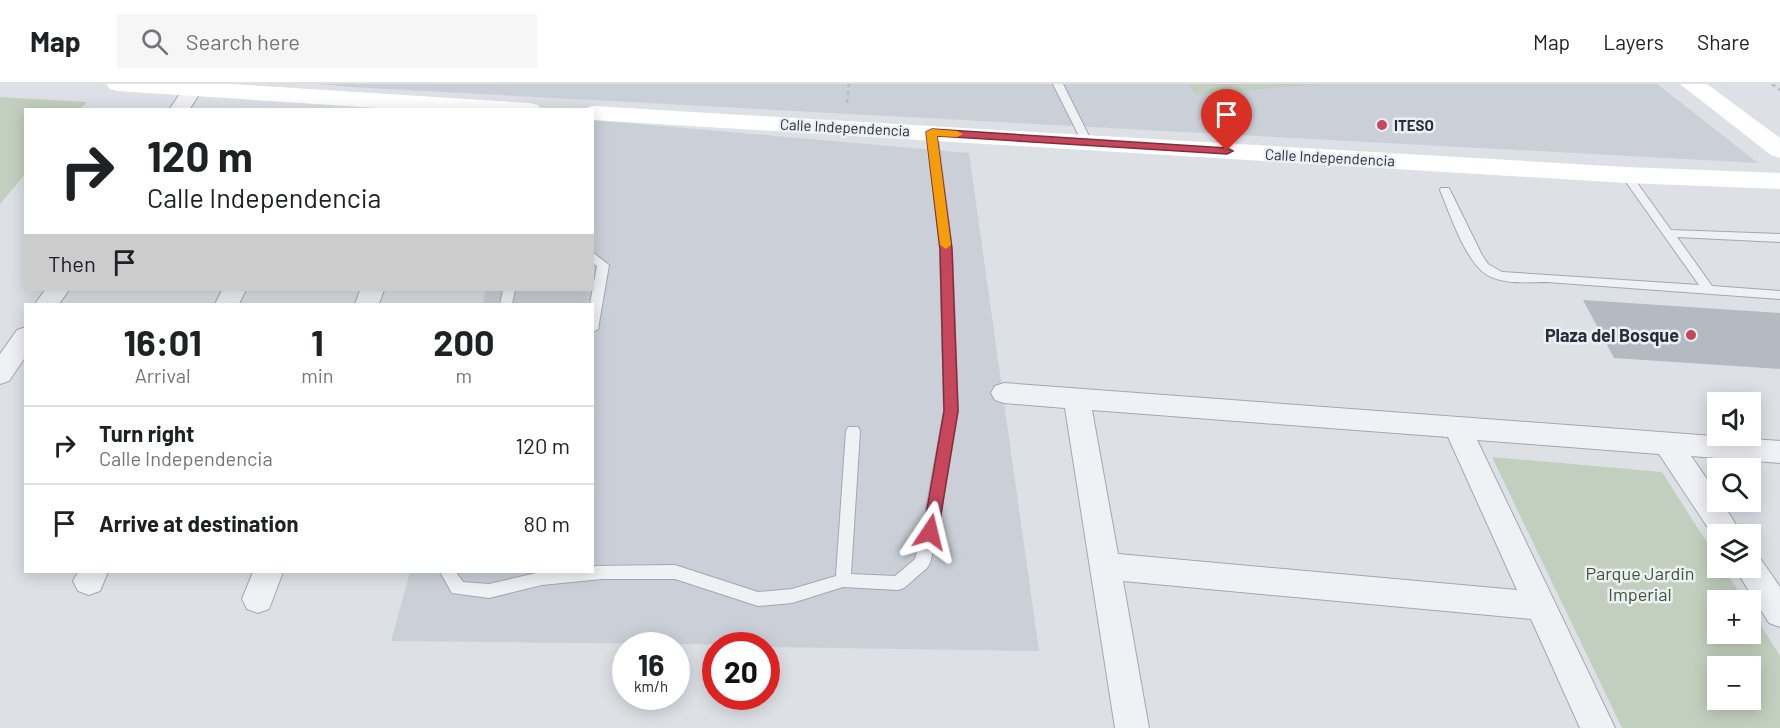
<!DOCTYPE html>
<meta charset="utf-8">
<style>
:root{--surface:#fff;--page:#f6f6f6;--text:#202124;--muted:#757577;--line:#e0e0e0}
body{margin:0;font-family:Barlow,sans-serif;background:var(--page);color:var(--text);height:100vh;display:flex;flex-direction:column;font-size:22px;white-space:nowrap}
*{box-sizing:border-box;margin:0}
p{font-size:20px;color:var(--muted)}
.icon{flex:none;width:33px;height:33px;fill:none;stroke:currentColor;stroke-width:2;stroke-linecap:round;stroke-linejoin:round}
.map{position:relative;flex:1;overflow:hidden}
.sheet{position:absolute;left:24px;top:219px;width:570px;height:270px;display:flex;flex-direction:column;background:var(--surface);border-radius:0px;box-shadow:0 3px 15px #0003}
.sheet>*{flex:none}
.guide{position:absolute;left:24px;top:24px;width:570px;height:183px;border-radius:0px;box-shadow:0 3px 15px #0003;background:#fff;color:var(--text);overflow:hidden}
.controls{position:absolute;left:1707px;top:308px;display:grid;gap:12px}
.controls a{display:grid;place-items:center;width:54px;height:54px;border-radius:0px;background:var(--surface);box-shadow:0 3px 15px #0003;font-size:30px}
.speed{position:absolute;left:612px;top:548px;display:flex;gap:12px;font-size:30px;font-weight:700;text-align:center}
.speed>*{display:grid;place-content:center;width:78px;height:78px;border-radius:50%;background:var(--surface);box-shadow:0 3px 15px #0003;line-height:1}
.speed small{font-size:15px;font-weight:400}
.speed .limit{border:9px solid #d22;background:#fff;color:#111}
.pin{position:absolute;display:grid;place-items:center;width:51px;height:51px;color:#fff;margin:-62px -26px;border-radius:50% 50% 50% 0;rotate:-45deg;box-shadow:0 0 6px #0007}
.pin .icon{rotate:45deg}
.me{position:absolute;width:66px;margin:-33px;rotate:10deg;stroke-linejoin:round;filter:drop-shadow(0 0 4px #0008)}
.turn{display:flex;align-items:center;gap:21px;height:126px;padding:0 24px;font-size:27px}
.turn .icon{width:78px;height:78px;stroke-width:2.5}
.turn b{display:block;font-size:42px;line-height:51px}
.then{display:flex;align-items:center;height:57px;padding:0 24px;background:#0003;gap:12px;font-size:22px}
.eta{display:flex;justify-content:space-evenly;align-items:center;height:102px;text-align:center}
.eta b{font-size:36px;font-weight:700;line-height:42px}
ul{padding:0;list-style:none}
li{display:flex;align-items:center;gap:18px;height:78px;padding:0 24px;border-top:2px solid var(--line)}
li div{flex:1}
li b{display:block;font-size:22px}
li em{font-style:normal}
header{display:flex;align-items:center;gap:36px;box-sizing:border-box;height:84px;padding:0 30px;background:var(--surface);border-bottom:2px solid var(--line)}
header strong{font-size:28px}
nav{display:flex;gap:33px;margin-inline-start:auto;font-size:21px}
.search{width:420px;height:54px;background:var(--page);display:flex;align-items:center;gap:15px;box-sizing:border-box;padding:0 21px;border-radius:0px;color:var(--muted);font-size:22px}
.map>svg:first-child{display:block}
.built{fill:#cbd0d8}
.green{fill:#c3cfbe;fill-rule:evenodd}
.building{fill:#b4bac2}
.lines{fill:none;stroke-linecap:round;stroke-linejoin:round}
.lane-casing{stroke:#a3a8b0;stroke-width:2}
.street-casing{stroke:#a3a8b0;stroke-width:2}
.path{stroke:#bbbfc5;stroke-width:3;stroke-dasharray:4 4;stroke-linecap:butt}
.lane{fill:#eff1f5;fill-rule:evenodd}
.street{fill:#eff1f5;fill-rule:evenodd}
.secondary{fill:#fff;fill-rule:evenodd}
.route{fill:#c6475c;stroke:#812e3c;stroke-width:1.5}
.slow{fill:#f59e0b}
.poi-dot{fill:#c6475c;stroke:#eceff4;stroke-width:2}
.labels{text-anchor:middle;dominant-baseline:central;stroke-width:5;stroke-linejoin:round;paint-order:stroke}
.far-poi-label{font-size:15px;font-weight:bold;fill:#272f3c;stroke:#eceff4;text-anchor:start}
.far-street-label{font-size:15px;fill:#272f3c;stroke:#eceff4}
.poi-label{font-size:18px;font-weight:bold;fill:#272f3c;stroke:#eceff4;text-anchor:end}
.park-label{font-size:18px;fill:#3c5735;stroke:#eceff4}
</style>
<header>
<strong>Map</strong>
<div class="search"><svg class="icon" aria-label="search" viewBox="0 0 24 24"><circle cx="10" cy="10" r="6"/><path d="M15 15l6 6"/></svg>Search here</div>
<nav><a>Map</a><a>Layers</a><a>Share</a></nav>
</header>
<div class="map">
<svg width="1780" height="644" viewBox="0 0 1780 644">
<rect width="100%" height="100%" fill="#dde1e6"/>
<path class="built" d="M318,0H1657L1758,79L351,3Z
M593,36L969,69L1039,567L767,563L766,561L391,557L410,488H592V220H482L486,206H592Z"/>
<path class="green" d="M1188,0H1319L1196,11Z
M0,13L87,18L80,25L26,26L25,90L0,120Z
M1492,373L1662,388L1717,474L1718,483H1723L1744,516H1718V549H1750L1751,526L1780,572V644H1622ZM1718,582H1750V615H1718Z"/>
<path class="building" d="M1583,216L1780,229V285L1614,274Z"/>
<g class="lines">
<defs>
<path id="lane" d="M1053,0H1063L1092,58L1091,60L1087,61L1082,58Z
M932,45L937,48L952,165L958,327L938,448L930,479L927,484L904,504L898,506L843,503L792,519L758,522L675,495H602L542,501L489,514L452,509L440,488H456L463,498L489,500L541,488H592V482L675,481L758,508L792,505L836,492L846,347L848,343H858L860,347L851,490L895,492L915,475L922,448L944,327L940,165L927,48Z
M1626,88L1630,89L1671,146L1780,150V158L1677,153L1712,202L1780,207V215L1547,198C1528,198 1504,201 1487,191C1465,177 1450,130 1440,106L1441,104H1449L1482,171L1488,180L1502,188L1699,201L1621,91Z
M592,168L609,181L598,245L592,249V220H590L597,182L592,179Z
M503,206H515L512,220H500Z"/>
<path id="street" d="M192,0L199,2L202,6L189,26H169L185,2Z
M45,206H69L59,220H35Z
M222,206H246L239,220H215Z
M360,206H384L379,220H355Z
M26,243V272L9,297L0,300V270L17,246Z
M1004,299L1780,357V379L1691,372L1718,411V417H1721L1742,450H1718V459L1659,370L1477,356L1615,644H1580L1531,535L1123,497L1149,644H1115L1065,324L1004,319L995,316L991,309L995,302ZM1092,326L1448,353L1517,506L1118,470Z
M1750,470L1760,474L1780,503V543L1769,539L1734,483H1750Z
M78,488H108L100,507L89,511L78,507L73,497Z
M253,488H283L269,525L258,529L247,525L242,515Z"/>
</defs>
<use href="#lane" class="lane-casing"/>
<use href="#street" class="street-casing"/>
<path class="path" d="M1772,0L1780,6
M847,19L849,0"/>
<use href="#lane" class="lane"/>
<use href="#street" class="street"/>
<path class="secondary" d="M106,0H231L529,19L538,21L541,26H407L118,7L110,5Z
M1680,0H1707L1780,54V74L1771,71Z
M592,22L1626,83L1780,89V105L1626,99L592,36V26H582Z"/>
</g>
<path class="route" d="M932,45L1227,64L1233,67L1227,70L937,52L952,165L958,327L938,448L936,452L930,454L925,452L923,448L944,327L940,165L926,48Z"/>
<path class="slow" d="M932,45L957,47L963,50L957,53L937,52L951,161L946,165L940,161L926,48Z"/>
<g class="poi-dot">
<circle cx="1382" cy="41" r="6"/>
<circle cx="1691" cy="251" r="6"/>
</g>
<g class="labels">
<g class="far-poi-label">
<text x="1394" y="41">ITESO</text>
</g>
<g class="far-street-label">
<text transform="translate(845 43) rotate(3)">Calle Independencia</text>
<text transform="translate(1330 73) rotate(3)">Calle Independencia</text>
</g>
<g class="poi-label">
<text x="1679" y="251">Plaza del Bosque</text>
</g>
<g class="park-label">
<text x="1640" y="489">Parque Jardin<tspan x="1640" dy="21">Imperial</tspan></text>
</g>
</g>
</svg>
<div class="controls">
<a><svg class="icon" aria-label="sound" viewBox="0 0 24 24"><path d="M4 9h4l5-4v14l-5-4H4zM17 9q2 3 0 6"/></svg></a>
<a><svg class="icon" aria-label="search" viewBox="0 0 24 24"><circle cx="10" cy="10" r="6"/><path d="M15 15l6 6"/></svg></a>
<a><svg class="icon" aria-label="layers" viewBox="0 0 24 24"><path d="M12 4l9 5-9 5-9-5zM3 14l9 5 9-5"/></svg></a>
<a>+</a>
<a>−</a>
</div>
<div class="speed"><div>16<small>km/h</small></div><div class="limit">20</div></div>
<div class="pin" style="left:1227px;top:67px;background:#d93025"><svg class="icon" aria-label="arrive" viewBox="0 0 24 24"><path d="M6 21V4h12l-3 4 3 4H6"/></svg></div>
<svg class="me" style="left:930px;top:448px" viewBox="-20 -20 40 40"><path d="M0-17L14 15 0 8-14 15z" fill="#c6475c" stroke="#fff" stroke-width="4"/></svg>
<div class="guide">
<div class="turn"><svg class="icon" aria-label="right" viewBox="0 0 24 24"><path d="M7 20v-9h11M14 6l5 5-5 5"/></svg><div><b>120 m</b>Calle Independencia</div></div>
<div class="then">Then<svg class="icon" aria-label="arrive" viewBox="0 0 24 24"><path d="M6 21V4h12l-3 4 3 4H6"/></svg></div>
</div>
<section class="sheet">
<div class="eta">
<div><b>16:01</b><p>Arrival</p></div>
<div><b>1</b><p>min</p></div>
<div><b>200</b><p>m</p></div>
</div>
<ul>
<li><svg class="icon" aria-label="right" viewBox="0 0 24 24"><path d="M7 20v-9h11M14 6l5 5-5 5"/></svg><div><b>Turn right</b><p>Calle Independencia</p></div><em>120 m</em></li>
<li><svg class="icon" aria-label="arrive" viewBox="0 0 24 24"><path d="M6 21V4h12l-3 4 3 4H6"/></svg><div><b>Arrive at destination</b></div><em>80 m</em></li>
</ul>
</section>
</div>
